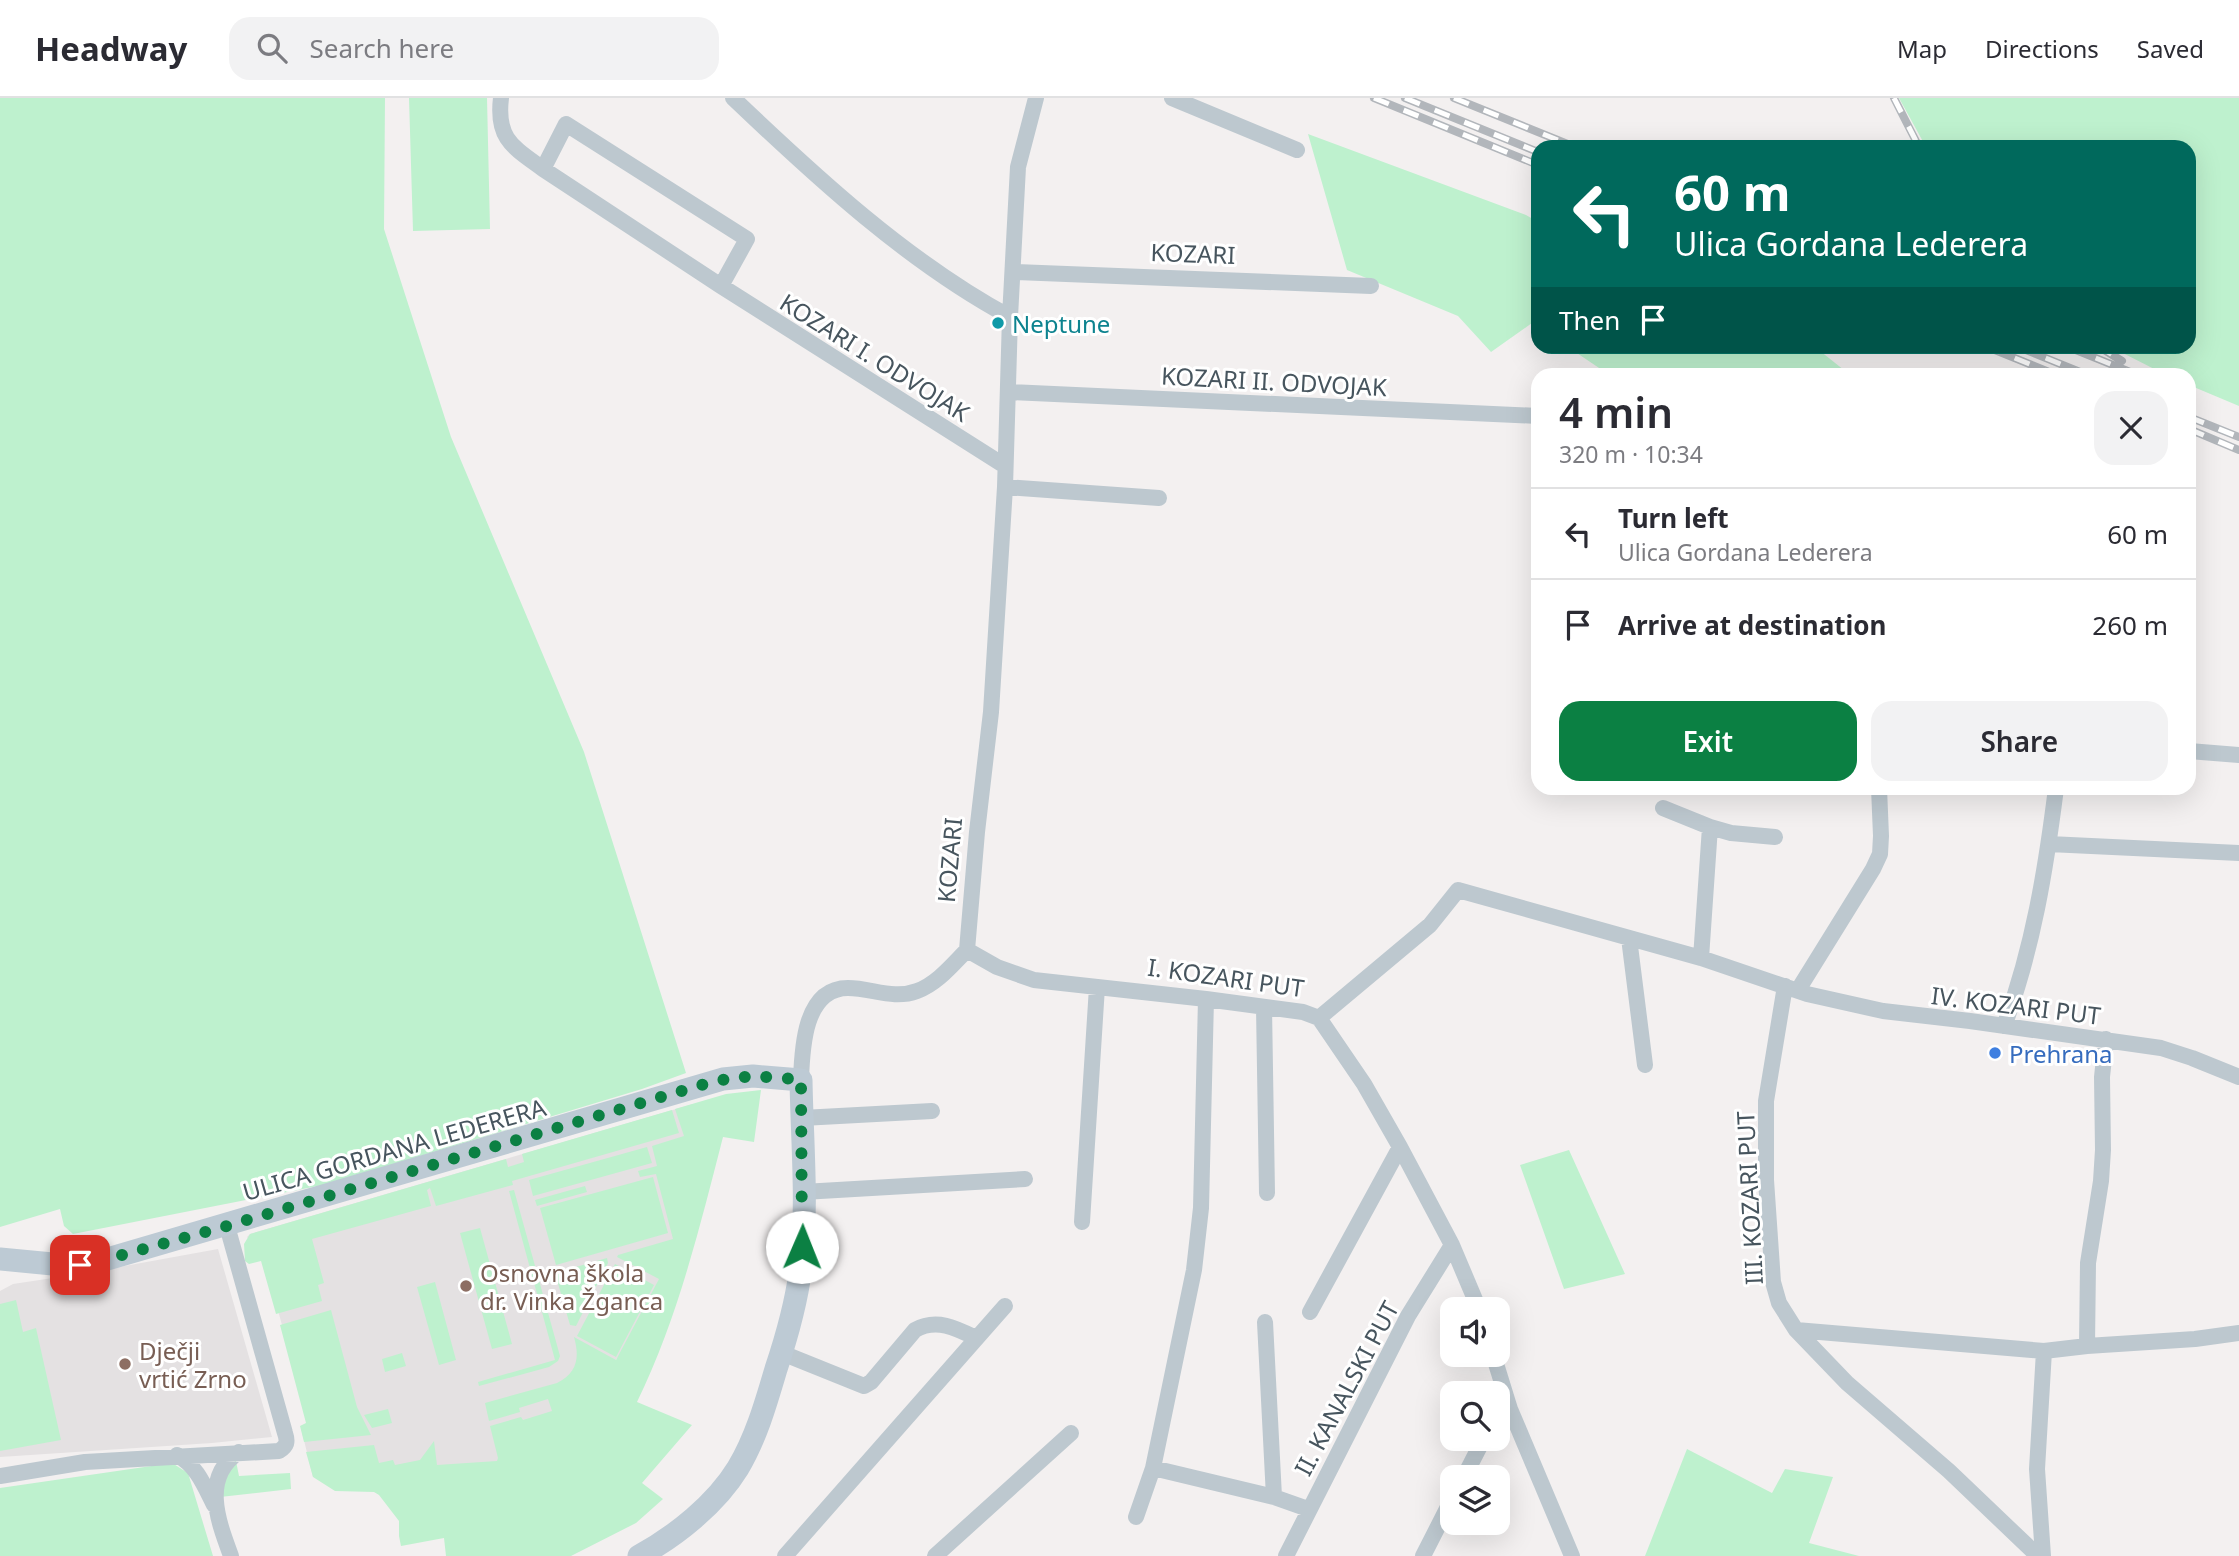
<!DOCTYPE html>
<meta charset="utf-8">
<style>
:root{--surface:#fff;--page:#f2f2f3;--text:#2b2b33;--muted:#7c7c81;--line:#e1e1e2;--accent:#0b8043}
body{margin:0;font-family:"Noto Sans",sans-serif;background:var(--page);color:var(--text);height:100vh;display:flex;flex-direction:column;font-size:26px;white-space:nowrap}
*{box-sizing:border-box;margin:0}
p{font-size:23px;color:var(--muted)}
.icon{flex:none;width:38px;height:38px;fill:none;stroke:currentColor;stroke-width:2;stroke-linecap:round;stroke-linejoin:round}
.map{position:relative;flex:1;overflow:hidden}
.drawer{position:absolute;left:1531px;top:270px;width:665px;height:427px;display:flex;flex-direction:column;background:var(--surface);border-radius:21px;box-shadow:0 7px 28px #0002}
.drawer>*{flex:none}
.top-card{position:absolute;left:1531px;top:42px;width:665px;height:214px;border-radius:21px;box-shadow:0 7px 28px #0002;background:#00695c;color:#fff;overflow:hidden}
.tools{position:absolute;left:1440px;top:1199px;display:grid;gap:14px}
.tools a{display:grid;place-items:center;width:70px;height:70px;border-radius:14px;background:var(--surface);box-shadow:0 7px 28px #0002;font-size:35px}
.pin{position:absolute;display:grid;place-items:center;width:60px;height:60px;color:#fff;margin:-30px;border-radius:14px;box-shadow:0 4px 10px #0006}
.me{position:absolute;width:77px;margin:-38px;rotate:1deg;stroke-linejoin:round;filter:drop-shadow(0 0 5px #0008)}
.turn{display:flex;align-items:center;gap:24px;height:147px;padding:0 28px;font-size:32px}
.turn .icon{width:91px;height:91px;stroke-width:2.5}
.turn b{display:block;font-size:49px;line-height:60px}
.then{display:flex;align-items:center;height:66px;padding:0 28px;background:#0003;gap:14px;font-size:26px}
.round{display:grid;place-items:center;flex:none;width:74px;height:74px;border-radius:21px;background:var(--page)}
.headline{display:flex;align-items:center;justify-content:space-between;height:119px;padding:0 28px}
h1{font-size:42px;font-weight:600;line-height:52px}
.primary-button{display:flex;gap:14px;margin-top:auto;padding:14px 28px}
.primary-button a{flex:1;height:80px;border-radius:21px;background:var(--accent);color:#fff;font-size:28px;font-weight:600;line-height:80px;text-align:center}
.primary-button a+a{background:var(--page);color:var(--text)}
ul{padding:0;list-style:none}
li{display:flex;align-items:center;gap:21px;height:91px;padding:0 28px;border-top:2px solid var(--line)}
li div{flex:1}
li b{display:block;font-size:26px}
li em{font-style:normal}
header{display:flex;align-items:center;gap:42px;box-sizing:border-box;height:98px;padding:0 35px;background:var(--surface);border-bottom:2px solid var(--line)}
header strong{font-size:33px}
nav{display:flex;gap:38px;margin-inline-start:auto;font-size:24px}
.search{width:490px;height:63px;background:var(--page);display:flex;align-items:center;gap:18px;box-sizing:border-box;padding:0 24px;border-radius:21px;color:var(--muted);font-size:26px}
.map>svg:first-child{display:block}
.education{fill:#e4e1e2}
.green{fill:#bef1ce}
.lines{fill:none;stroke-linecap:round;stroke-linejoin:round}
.street{stroke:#bdc8cf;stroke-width:16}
.secondary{stroke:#bdcad4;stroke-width:23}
.rail-casing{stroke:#b2b6bb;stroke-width:8}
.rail{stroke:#fff;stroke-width:5;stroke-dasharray:16;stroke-linecap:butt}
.route{stroke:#0b8043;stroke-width:12;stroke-dasharray:0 21.6}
.culture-dot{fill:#0f9aa8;stroke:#fff;stroke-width:2.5}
.shop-dot{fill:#3f7fe0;stroke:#fff;stroke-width:2.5}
.education-dot{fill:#8d6e63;stroke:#fff;stroke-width:2.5}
.labels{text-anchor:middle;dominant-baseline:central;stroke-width:6;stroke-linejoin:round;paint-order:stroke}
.street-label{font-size:24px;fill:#47555e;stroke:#fff}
.culture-label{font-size:24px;fill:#0d838f;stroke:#fff;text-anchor:start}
.shop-label{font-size:24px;fill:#366cbe;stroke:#fff;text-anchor:start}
.education-label{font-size:24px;fill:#785e54;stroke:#fff;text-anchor:start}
</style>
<header>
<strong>Headway</strong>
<div class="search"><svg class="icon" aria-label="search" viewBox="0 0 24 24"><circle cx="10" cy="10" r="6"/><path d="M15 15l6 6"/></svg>Search here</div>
<nav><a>Map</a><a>Directions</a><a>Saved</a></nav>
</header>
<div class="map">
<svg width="2239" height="1458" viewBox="0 0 2239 1458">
<rect width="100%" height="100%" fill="#f3f0f0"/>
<path class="education" d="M693,1006L689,1097L651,1216L532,1371L313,1379L301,1330L310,1327L263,1159L247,1139L250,1136Z
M218,1151L272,1339L212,1345L0,1359V1193L13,1186L86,1175Z"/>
<path class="green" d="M0,0H385L384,131L451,339L584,654L686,975L642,991L328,1086L73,1136L64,1128L60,1111L0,1129Z
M409,0H487L490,131L413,133Z
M1899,0H2239V308L2189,287V276H2164L2111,249L2189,248V49H1926Z
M1308,36L1526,117L1538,124V228L1532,225L1491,254L1458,218L1347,172Z
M1568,249H1815L1849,276H1601L1602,272Z
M761,992L754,1044L723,1039C700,1128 678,1220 637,1304L692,1327L642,1385L663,1401L636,1425L571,1458H446L444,1440L401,1448L399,1438V1423L379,1397L374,1394L335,1393L313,1379L306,1354L374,1347L379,1365L393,1362L395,1367L420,1362L434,1343L437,1367L497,1363L498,1360L490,1328L521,1319L523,1322L552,1313L548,1301L519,1310L520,1314L489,1323L485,1305L557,1285C577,1275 580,1260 574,1239L616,1262L659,1181L617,1159L618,1157L673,1141L656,1076L640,1079L638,1073L657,1068L652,1048L684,1038L675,1011L726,996Z
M672,1012L679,1035L512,1083L513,1087L436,1108L430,1090L427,1092L431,1108L312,1141L324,1185L318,1187L322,1203L276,1216L261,1163L249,1166L245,1163L244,1146L250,1136L506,1061L508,1069L524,1064L522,1056Z
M647,1049L652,1065L533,1098L529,1082Z
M1569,1052L1625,1176L1564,1191L1520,1067Z
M653,1079L668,1135L556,1167L540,1110Z
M585,1088L587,1094L537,1108L535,1102Z
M514,1092L560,1258L558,1263L549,1269L479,1288L478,1284L555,1262L509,1093Z
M480,1130L512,1246L492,1251L460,1135Z
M607,1160L608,1165L576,1228L570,1227L555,1175Z
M615,1166L654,1187L616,1259L577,1238Z
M435,1184L456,1262L439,1267L417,1189Z
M16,1202L23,1234L36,1230L61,1342L0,1353V1206Z
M331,1212L357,1309L371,1337L304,1344L300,1328L306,1325L280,1227Z
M402,1255L406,1268L385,1274L382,1261Z
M388,1311L392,1325L372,1330L364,1317Z
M1687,1351L1772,1395L1785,1371L1833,1379L1809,1445L1859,1458H1645Z
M236,1363L239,1378L290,1375L291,1391L220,1399L231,1365Z
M172,1365L188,1375L213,1458H0V1390Z"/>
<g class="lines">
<path class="street" d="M501,0C496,41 513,49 543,71
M733,0C817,80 908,164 1010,219
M1172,0L1297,52
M1013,174L1371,188
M721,188L747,141L566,26L543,71L721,188L1005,368
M1008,294L1538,318
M1005,389L1159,400
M2189,653L2239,657
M1663,710L1710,729L1731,735L1775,739
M2049,746L2239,755
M1629,840L1645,967
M967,852L997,869L1034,882L1206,901L1303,914L1319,920L1364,986L1400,1049L1452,1147L1479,1211
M1701,860L1710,729
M1785,888L1766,1003V1082L1773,1184L1779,1205L1796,1232L1847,1285L1949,1373L2038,1458
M1798,892L1873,771L1880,756L1881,738L1879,690
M1264,909L1267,1095
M1319,920L1430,827L1458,792L1701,860L1807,896L1883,913L1970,923L2161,950L2192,960L2239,979
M2004,928C2033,851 2046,770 2056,690
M801,982C802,951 804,890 848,890C872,890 893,902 917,893C937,886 953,866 967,852L977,734L991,614L1005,389L1010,219L1018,69L1036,0
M802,1020L932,1013
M803,1094L1025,1081
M1082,1124L1097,889
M1310,1214L1400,1049
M1265,1224L1274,1399
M1796,1232L2044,1253L2087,1248L2195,1241L2239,1235
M2087,1248L2088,1165L2101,1083L2103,1052L2102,979L2106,941
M782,1255L864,1288L871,1284L915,1232C936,1220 956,1230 976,1240
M1493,1256L1510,1311L1572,1458
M177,1357C197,1368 204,1387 214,1407
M1153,1370L1274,1399L1308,1411
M0,1378L85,1364L279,1353C287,1348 288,1344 285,1335L227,1128
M1464,1379L1484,1340
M1136,1419L1153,1370L1194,1172L1201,1110L1206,901
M231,1458C218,1423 201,1379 239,1354
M785,1458L1005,1208
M935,1458L1071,1335
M1286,1458L1408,1218L1452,1147
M1423,1458L1452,1401
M2043,1458L2037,1371L2044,1253"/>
<path class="secondary" d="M0,1161L63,1167H80L104,1162L723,981L753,978L801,982C802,1043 808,1107 801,1168C797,1202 787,1238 776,1271C766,1305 756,1340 738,1370C716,1406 676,1438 639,1458"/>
<defs>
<path id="rail" d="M1374,0L1538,67
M1405,0L1538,54
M1454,0L1575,49
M1894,0L1919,49
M1985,248L2054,276
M2016,248L2085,276
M2066,248L2135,276
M2098,248L2122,263
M2189,319L2239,339
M2189,331L2239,352"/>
</defs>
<use href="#rail" class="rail-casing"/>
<use href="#rail" class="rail"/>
</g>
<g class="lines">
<path class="route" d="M80,1167L104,1162L227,1128L705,986C741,976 765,978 801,982L802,1149"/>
</g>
<circle class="culture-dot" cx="998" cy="225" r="7"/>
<circle class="shop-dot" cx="1995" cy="955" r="7"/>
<g class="education-dot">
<circle cx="466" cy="1188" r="7"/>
<circle cx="125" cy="1266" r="7"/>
</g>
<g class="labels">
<g class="street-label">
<text transform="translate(1193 155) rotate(2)">KOZARI</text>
<text transform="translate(875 259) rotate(32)">KOZARI I. ODVOJAK</text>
<text transform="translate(1274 283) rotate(3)">KOZARI II. ODVOJAK</text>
<text transform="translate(949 762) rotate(-85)">KOZARI</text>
<text transform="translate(1226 879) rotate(8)">I. KOZARI PUT</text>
<text transform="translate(2016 907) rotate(7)">IV. KOZARI PUT</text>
<text transform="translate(394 1051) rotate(-16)">ULICA GORDANA LEDERERA</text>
<text transform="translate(1749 1100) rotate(-93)">III. KOZARI PUT</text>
<text transform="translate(1346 1290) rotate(-62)">II. KANALSKI PUT</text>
</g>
<g class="culture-label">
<text x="1012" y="225">Neptune</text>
</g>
<g class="shop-label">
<text x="2009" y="955">Prehrana</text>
</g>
<g class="education-label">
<text x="480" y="1174">Osnovna škola<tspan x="480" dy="28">dr. Vinka Žganca</tspan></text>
<text x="139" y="1252">Dječji<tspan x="139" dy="28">vrtić Zrno</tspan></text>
</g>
</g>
</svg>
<div class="tools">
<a><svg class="icon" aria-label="sound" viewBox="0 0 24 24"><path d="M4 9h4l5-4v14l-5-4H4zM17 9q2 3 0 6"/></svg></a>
<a><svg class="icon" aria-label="search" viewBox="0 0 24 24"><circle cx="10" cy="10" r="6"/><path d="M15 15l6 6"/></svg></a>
<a><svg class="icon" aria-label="layers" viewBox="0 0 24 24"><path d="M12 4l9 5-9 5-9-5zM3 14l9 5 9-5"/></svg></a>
</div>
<div class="pin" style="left:80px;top:1167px;background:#d93025"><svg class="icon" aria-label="arrive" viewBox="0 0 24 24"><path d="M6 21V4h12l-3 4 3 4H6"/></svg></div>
<svg class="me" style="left:802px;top:1149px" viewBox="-20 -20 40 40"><circle r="19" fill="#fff"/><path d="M0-13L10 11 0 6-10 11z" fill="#0b8043"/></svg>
<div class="top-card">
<div class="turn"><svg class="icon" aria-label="left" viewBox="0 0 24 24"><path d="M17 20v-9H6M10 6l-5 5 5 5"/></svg><div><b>60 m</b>Ulica Gordana Lederera</div></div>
<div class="then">Then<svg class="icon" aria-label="arrive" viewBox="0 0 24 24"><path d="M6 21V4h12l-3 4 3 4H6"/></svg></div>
</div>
<section class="drawer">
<div class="headline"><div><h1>4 min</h1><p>320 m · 10:34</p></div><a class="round"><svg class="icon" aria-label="close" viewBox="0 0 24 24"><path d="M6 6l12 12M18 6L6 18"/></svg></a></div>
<ul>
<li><svg class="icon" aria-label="left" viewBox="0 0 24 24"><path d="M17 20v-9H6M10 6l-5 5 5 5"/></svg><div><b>Turn left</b><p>Ulica Gordana Lederera</p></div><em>60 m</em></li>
<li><svg class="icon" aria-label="arrive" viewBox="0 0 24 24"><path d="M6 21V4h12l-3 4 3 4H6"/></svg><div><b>Arrive at destination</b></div><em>260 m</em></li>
</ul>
<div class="primary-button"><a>Exit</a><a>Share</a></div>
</section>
</div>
